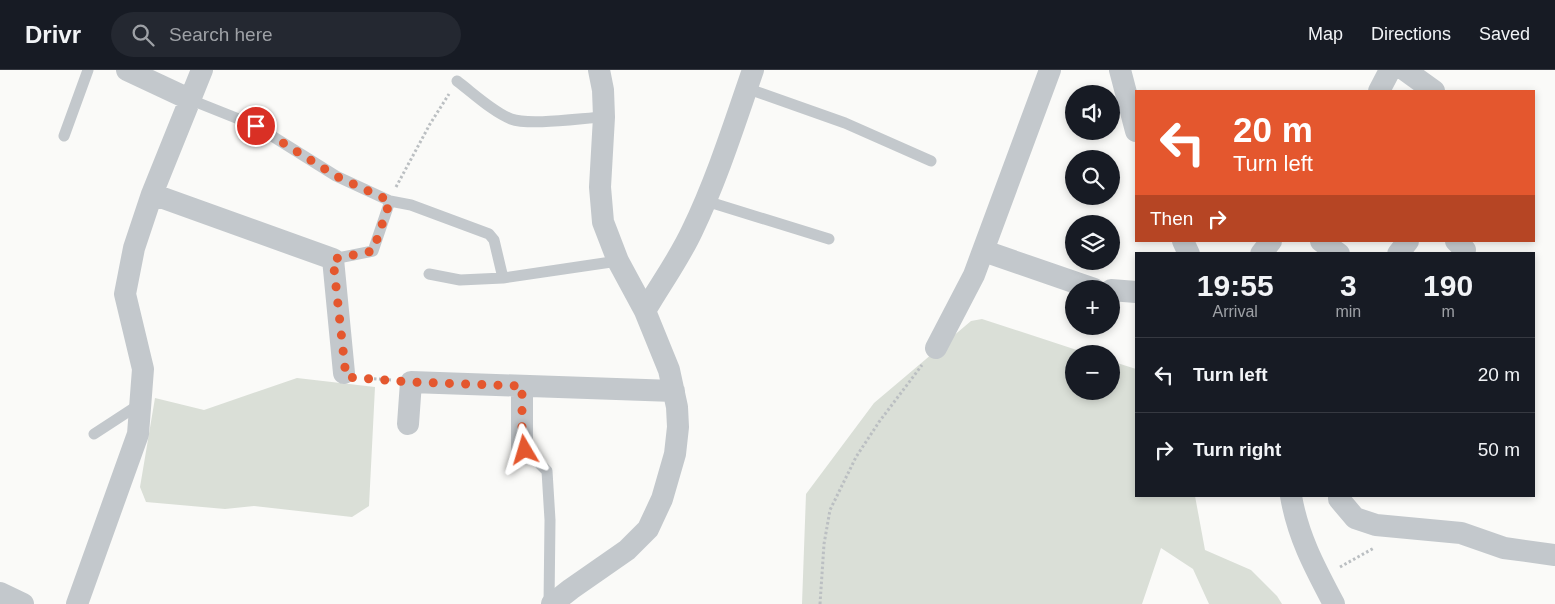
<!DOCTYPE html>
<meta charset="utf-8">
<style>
:root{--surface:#171b24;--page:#242831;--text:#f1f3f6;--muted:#9ea1a6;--line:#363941}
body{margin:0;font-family:Helvetica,sans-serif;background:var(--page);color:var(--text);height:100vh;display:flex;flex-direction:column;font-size:19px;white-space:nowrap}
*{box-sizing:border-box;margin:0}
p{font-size:16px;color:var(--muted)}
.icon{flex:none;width:28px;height:28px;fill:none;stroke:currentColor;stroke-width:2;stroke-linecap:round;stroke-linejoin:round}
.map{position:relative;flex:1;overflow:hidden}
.side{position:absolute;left:1135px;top:182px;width:400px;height:245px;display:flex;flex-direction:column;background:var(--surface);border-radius:0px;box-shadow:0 2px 8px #0003}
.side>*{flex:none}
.banner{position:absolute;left:1135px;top:20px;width:400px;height:152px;border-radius:0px;box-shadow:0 2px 8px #0003;background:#e4572e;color:#fff;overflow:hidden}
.controls{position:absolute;left:1065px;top:15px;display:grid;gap:10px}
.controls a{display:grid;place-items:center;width:55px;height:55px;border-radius:50%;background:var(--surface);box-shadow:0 2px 8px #0003;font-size:25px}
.pin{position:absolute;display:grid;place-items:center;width:42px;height:42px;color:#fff;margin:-21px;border:2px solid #fff;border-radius:50%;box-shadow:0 1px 5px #0007}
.me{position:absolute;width:55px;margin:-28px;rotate:353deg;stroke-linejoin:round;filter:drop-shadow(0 0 4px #0008)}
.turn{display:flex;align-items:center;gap:18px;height:105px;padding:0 15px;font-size:22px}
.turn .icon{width:65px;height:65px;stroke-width:2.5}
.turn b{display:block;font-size:35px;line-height:42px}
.then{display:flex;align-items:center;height:48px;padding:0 15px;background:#0003;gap:10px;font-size:19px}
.eta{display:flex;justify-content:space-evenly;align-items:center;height:85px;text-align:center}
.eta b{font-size:30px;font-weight:600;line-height:35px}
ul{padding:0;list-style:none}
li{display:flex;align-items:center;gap:15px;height:75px;padding:0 15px;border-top:1px solid var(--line)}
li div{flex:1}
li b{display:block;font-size:19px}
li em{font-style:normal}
header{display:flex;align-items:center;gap:30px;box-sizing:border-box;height:70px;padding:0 25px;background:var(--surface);border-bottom:1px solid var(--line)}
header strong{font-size:24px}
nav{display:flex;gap:28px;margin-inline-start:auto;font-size:18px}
.search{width:350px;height:45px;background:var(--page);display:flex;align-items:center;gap:12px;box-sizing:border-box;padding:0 18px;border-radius:28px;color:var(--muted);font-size:19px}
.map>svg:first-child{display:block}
.green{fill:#dadfd7}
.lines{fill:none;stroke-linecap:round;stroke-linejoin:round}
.path{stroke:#bbbfc2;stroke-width:3;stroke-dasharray:2.5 2.5;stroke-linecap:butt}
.lane{stroke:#c3c8cc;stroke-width:11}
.street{stroke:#c3c8cc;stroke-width:22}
.route{stroke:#e4572e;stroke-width:9;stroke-dasharray:0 16.2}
</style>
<header>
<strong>Drivr</strong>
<div class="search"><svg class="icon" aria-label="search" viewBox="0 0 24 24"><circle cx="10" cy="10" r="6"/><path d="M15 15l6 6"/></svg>Search here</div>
<nav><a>Map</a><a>Directions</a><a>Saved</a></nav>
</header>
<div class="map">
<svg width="1555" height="534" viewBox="0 0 1555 534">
<rect width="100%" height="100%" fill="#fafaf8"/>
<path class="green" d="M982,249L1089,284H1074V321H1111V291L1136,299V426H1195L1205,480L1251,500L1277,526L1282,534H1209L1193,499L1161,478L1142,534H802L806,424L874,333L971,251Z
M297,308L375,317L369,436L352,447L254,436L225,439L146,432L140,417L155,328L204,340Z"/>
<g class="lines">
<path class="path" d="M396,117L430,54L449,24
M364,308L391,310
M1340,497L1374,478
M820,534L824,474L830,440L856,387L879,352L922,295"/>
<path class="lane" d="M457,11C473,23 493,42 511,49C530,56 582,48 604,47
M746,18L845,53L931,91
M191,30L256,56L336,106L390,131L411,135L489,164L494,170L503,208L618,191
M64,66L88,0
M706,131L829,169
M333,189L373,181L390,131
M429,204L460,210L503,208
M94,364L140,334
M540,394L547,401L550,450L549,534"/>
<path class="street" d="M127,0L191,30
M1120,0L1136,61
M1405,0L1434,21
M1379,21L1390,0
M152,124L333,189L344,303
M1183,171L1189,184
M1321,171L1339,184
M1456,171L1465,180
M984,181L1094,219
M1261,184L1271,171
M1398,184L1408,171
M1111,220L1136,222
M645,241C660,215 679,189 692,161C717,109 734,55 753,0
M936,278L974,205L1050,0
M522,316V377L525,380
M408,354L411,312L674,321
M1291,426C1298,467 1315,498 1334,534
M1339,426V429L1355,448L1376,455L1461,463L1504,478L1555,485
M0,523L23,534
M77,534L138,364L143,299L125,224L134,178L152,124L202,0
M552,534L571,519L627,480L648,459L662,429L675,384L678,357L677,337L669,300L645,241L618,191L603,152L600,117L604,47L603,20L599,0"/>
</g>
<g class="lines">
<path class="route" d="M256,56L336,106L390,131L373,181L333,189L346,307L411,312L522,316V377L525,380"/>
</g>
</svg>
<div class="controls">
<a><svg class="icon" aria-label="sound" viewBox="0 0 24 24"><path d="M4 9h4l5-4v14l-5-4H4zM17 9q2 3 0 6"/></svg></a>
<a><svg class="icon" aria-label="search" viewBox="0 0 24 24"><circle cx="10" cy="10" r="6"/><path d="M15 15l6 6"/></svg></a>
<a><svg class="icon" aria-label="layers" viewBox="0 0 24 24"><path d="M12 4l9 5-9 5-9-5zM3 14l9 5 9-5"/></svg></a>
<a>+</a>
<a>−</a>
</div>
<div class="pin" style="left:256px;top:56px;background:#d93025"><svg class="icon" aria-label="arrive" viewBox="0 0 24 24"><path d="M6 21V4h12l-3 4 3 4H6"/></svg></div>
<svg class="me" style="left:525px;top:380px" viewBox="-20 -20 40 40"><path d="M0-17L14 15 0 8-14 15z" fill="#e4572e" stroke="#fff" stroke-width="4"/></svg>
<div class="banner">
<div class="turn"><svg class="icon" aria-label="left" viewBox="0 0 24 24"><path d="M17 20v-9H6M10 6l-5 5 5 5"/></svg><div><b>20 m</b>Turn left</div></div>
<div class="then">Then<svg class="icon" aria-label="right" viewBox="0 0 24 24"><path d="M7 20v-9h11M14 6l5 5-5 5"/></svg></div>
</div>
<section class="side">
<div class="eta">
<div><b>19:55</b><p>Arrival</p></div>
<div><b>3</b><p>min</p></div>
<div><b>190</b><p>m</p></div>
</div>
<ul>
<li><svg class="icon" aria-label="left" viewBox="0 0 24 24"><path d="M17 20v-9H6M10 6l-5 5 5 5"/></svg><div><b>Turn left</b></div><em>20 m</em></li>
<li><svg class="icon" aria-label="right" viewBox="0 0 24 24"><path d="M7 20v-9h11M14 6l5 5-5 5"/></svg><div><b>Turn right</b></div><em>50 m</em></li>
</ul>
</section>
</div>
